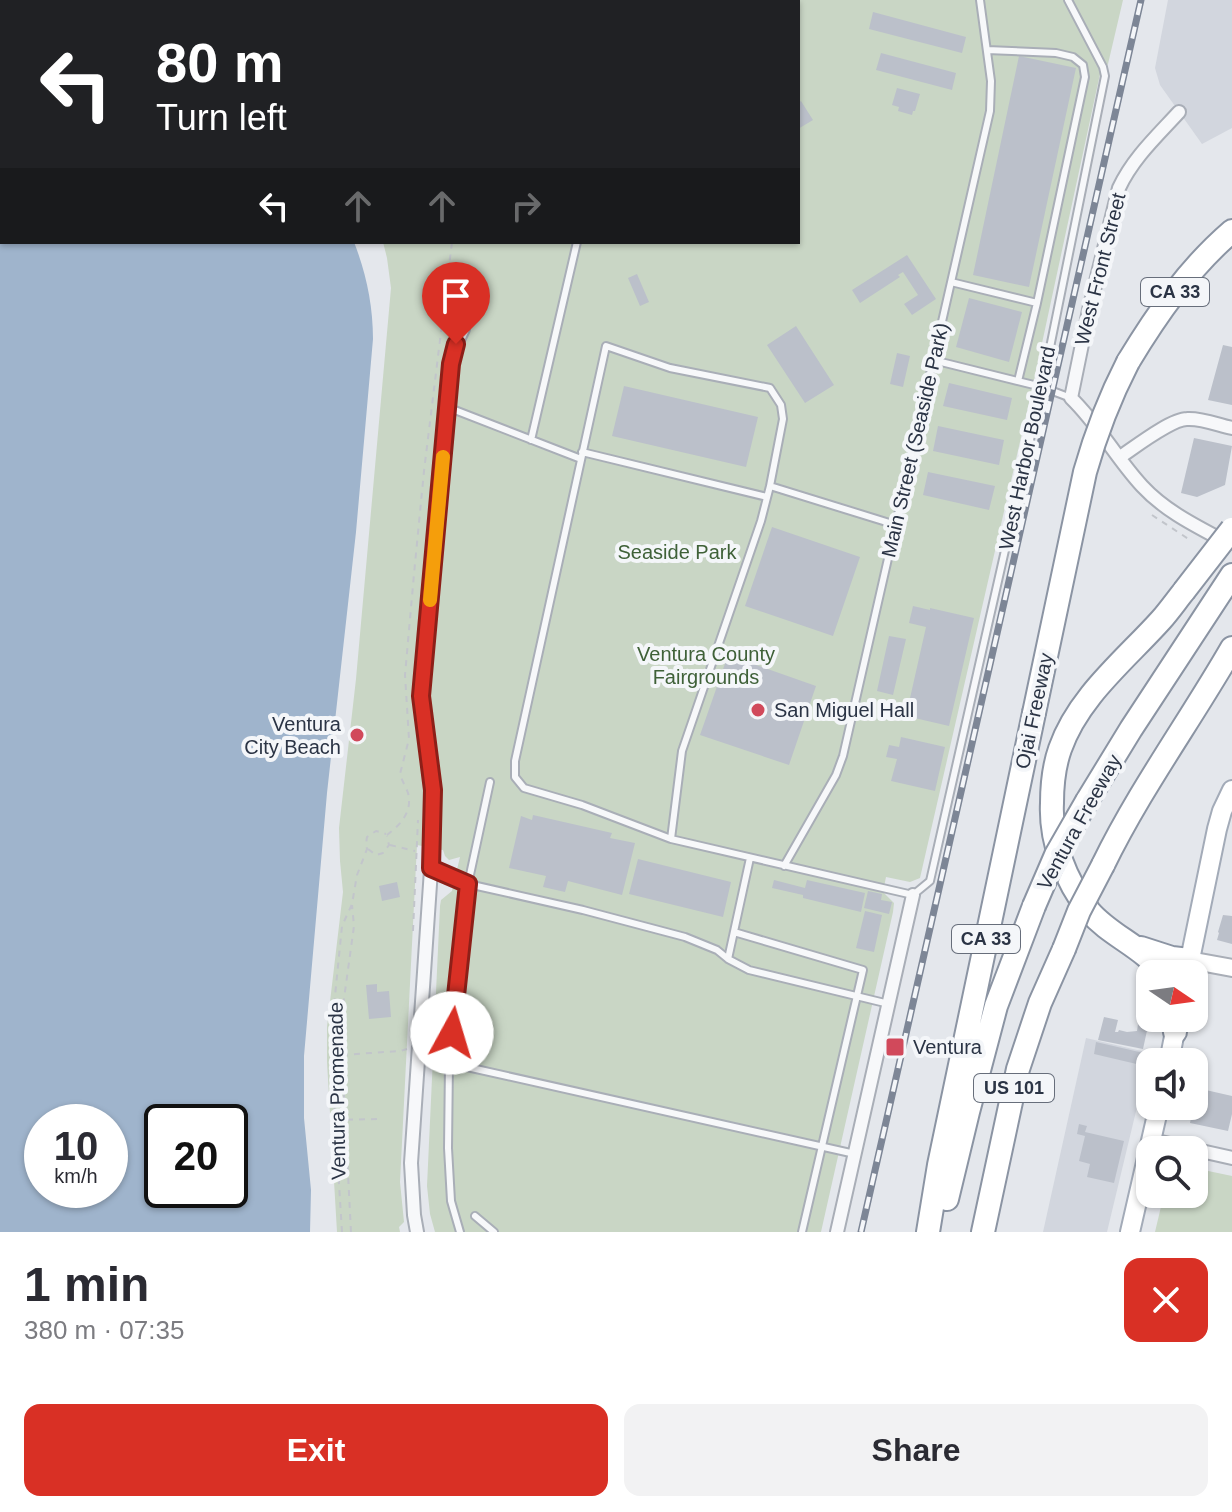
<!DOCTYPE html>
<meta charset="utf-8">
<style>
:root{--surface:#fff;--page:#f2f2f3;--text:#2b2b33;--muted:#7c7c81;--accent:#d93025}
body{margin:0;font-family:Arial,sans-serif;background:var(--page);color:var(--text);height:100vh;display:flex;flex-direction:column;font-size:30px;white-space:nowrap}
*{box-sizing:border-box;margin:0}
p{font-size:26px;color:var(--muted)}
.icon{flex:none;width:44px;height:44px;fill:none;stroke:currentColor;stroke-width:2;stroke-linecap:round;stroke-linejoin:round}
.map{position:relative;height:1232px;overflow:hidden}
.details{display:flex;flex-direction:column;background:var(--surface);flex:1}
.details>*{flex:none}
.hud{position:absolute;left:0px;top:0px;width:800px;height:244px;box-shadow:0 2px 6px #0004;background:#202124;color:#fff;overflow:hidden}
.needle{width:52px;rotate:103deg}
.buttons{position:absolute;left:1136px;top:960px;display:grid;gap:16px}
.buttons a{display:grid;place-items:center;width:72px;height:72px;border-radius:16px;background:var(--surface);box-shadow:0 2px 6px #0004;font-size:40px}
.speed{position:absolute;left:24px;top:1104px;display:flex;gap:16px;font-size:40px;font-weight:700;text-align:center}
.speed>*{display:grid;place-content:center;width:104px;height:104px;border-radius:50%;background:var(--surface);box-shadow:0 2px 6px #0004;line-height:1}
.speed small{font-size:20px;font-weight:400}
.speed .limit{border:4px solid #111;border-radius:12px;background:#fff;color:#111}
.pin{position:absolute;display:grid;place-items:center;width:68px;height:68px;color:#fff;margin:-82px -34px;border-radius:50% 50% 50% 0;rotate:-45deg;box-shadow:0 0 8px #0007}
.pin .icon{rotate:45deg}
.me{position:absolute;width:88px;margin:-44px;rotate:6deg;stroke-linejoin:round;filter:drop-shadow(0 0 6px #0008)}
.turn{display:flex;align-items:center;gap:28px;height:168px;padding:0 24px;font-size:36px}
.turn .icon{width:104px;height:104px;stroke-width:2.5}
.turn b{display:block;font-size:56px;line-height:68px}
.lanes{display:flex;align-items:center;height:76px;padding:0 24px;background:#0003;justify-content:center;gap:40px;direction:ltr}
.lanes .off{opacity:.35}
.round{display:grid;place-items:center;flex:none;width:84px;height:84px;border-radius:16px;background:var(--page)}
.summary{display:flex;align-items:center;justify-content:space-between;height:136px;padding:0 24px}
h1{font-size:48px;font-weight:700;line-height:60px}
.button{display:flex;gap:16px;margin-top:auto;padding:16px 24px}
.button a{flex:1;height:92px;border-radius:16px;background:var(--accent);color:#fff;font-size:32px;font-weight:700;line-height:92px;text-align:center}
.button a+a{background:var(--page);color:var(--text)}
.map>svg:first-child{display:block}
.built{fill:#d2d6de}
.green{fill:#c9d6c5}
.water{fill:#9fb4cc;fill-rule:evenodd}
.building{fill:#bbc0ca}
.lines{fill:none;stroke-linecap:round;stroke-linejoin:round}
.lane-casing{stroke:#a9aeb7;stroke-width:10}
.street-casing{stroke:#a9aeb7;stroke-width:16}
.secondary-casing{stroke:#a9aeb7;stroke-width:20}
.primary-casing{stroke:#a3abb8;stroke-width:22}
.highway-casing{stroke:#8b94a3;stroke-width:26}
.path{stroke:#c2c5cb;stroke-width:2;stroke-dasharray:6 6;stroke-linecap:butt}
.lane{stroke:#f7f8fa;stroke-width:6}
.street{stroke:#f7f8fa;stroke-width:12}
.secondary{stroke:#fff;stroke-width:16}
.primary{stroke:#fff;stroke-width:18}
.highway{stroke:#fff;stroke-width:22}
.rail-casing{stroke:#7d8696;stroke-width:7}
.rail{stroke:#f4f6f9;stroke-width:4;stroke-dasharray:12;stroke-linecap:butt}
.highway-bridge-casing{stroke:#8b94a3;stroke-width:26;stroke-linecap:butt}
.highway-bridge{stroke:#fff;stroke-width:22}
.route-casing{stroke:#8d1f18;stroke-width:20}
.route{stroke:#d93025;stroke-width:14}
.slow{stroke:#f59e0b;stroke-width:14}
.poi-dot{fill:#d1495b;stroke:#f4f6f9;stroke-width:3}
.labels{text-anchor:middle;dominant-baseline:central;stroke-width:8;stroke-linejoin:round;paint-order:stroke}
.shield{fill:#f4f6f9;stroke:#676e7b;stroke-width:2}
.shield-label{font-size:18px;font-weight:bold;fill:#2b3445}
.street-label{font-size:20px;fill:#2b3445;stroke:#f4f6f9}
.park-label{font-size:20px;fill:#3f6138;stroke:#f4f6f9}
.poi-label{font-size:20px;fill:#2b3445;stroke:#f4f6f9;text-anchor:start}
</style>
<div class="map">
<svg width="1232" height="1232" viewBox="0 0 1232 1232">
<rect width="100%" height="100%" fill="#e4e7ec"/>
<path class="built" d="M1168,0H1232V128L1202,144L1160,85L1155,68Z
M1086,1038L1150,1053L1107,1232H1043Z"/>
<path class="green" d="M428,0H1123L1108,64L1100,74L1033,385L920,878L910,882L886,877L883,892L894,903L893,912L821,1232H435L430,1214L427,1186L440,906L441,900L452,891L460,857L449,860L445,856L443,850L417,845L400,1182L404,1222L399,1227L400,1232H337L327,1062V1027L343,892L340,861L339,828L356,679L391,288L387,258L383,242H798V2H426Z
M1194,1168L1232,1176V1232H1155L1164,1194H1194Z"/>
<path class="water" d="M0,0H353L352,2H2V242H354C366,273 373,305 373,339L356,532L327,793L304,1056V1118L311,1190L310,1232H0ZM42,1122H110V1190H42ZM162,1122H230V1190H162Z"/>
<path class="building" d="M873,12L966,37L962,53L869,29Z
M881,53L956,73L952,90L876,70Z
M1019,56L1076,68L1029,287L973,275Z
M897,88L920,94L915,111H913L912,115L898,111L899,107L892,105Z
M801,101L813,120L798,129V103Z
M907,255L936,299L912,315L904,304L918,295L903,272L898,275L900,277L860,303L852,290Z
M637,274L649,302L640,306L628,278Z
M969,298L1022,312L1009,362L956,347Z
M796,326L834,385L805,403L767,345Z
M1223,345L1232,347V405L1208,400Z
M897,353L910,356L903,387L890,384Z
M949,383L1012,398L1007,420L943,406Z
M624,386L758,417L746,467L612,436Z
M938,426L1004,440L999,465L933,451Z
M1194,438L1232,446L1225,485L1197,497L1181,493Z
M928,472L995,486L989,510L923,495Z
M772,527L860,557L833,636L745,606Z
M913,606L930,610V608L974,618L949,726L906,716L926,627L909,623Z
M889,636L906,639L893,695L877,691Z
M728,655L816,686L789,765L700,735Z
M901,737L945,747L935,791L891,781L897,759L886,757L889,745L899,747Z
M533,815L612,833L610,838L635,843L622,895L568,881L565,892L543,887L546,876L509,868L521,816L532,820Z
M638,859L731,882L723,917L629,894Z
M774,880L805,888L807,880L865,893L861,912L803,898V895L772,888Z
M397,882L400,897L382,901L379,886Z
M868,891L882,894L881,900L892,902L889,914L864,908Z
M865,911L882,915L874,952L856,948Z
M1223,915L1232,916V944L1217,940L1219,933L1218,932Z
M377,984V992L389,991L391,1017L369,1019L366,985Z
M1104,1017L1118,1020L1115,1032H1118L1119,1030L1127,1032L1137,1031L1138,1024L1148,1026L1143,1049L1098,1040Z
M1096,1042L1148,1054L1145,1066L1094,1054Z
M1197,1088L1232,1096V1114L1228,1131L1190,1123Z
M1079,1124L1087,1126L1085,1132L1124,1141L1114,1183L1087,1177L1090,1164L1079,1161L1085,1136L1077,1134Z"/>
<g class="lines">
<defs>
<path id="lane" d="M651,0L653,2
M987,50L1056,53L1073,57L1083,65L1085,77L1037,303
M951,282L1037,303L1018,381
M933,360L1042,387L1071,398
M447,407L581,459
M531,440L577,242
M582,452L767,497
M770,486L896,525
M671,839L682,751L761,521L770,486L783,419L781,405L770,388L670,368L606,346L515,761V777L524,788L582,805L671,839L913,895L930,881L1042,387L1105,76L1103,67L1068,0
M784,866L836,775L843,756L990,111L991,81L980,0
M431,868L468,884L583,910L685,937L717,950L728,959L749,970L889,1004
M734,932L863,970L802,1232
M728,959L750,858
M449,1063L855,1154
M475,1216L494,1232
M460,1232L451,1201L448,1148L449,1063L468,884L490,782"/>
<path id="street" d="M1179,112C1157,136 1133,158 1119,188L1089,310L1071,398C1099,425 1116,458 1142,486C1165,511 1196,526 1226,542
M1120,457C1135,447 1171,419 1187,419C1202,418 1218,425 1232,428
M1152,1140L1232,1158
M417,1232L414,1215L411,1163L432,855L433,790L421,696L451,364L456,344L463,329
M837,1232L913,895"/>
<path id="secondary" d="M1189,960L1232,968"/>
<path id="primary" d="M1187,974L1217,829L1222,811L1232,790
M1169,1062L1177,1021
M1130,1232L1159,1106"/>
<path id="highway" d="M1128,362C1157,314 1189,268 1232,231
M1087,801L1131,729L1232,575
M1103,865C1140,789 1190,721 1232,648
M1141,948L1172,958L1189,960
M1163,974C1144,947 1110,936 1089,911C1066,881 1050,842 1052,803C1052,786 1054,766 1060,749C1078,697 1125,660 1161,620C1169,611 1176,601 1184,591
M1173,1018L1175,1032
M947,1199L968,1112L996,1006L1034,906
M928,1232L939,1165L1034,713
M983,1232L1018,1069L1040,1003L1064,949"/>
</defs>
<use href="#lane" class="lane-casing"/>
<use href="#street" class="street-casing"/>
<use href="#secondary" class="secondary-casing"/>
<use href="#primary" class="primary-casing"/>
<use href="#highway" class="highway-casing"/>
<path class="path" d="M501,2H507
M531,2L533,0
M1152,515L1190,540
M387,835C400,825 413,812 408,793C406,787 402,781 400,774L409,739L405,675L414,574L424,471L452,242
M390,845L415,851
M368,849L376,855L383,853L389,845L387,836
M413,931L418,820
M342,1055L400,1051L407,1049
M335,1120L377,1119
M342,1232L335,1120L332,1026L342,926L352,904L357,875L367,849L366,844L367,837L376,831L386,834
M351,1232L341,1039L343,1006L354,926L352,905"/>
<use href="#lane" class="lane"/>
<use href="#street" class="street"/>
<use href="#secondary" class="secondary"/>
<use href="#primary" class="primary"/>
<use href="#highway" class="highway"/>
<defs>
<path id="rail" d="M861,1232L1141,0"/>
</defs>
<use href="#rail" class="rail-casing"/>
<use href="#rail" class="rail"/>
<defs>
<path id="highway-bridge" d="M1184,591L1232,529
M1034,713L1085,472C1096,433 1110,397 1128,362
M1034,906L1056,855L1087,801
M1064,949L1079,911L1103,865"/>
</defs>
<use href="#highway-bridge" class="highway-bridge-casing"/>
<use href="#highway-bridge" class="highway-bridge"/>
</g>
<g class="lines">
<defs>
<path id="route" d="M452,1033L468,884L431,868L433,790L421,696L451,364L456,344"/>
</defs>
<use href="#route" class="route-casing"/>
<use href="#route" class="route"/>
<path class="slow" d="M430,600L443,457"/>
</g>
<g class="poi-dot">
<circle cx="758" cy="710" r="8"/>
<circle cx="357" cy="735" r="8"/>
<rect x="885" y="1037" width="20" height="20" rx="4"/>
</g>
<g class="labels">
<g class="shield">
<rect x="1141" y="278" width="68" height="28" rx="6"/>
<rect x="952" y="925" width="68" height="28" rx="6"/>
<rect x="974" y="1074" width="80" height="28" rx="6"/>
</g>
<g class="shield-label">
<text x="1175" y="292">CA 33</text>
<text x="986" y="939">CA 33</text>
<text x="1014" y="1088">US 101</text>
</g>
<g class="street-label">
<text transform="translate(1100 269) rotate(-76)">West Front Street</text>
<text transform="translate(915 440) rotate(-77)">Main Street (Seaside Park)</text>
<text transform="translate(1027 448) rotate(-78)">West Harbor Boulevard</text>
<text transform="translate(1034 711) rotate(-78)">Ojai Freeway</text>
<text transform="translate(1079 822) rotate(-61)">Ventura Freeway</text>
<text transform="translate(337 1091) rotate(-91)">Ventura Promenade</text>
</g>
<g class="park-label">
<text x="677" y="552">Seaside Park</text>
<text x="706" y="654">Ventura County<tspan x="706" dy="23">Fairgrounds</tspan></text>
</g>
<g class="poi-label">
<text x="774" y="710">San Miguel Hall</text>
<text x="341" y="724" text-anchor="end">Ventura<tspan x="341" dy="23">City Beach</tspan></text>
<text x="913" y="1047">Ventura</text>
</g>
</g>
</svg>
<div class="buttons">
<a><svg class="needle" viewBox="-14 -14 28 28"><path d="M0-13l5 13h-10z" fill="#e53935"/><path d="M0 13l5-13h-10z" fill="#7c7c81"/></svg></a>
<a><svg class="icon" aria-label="sound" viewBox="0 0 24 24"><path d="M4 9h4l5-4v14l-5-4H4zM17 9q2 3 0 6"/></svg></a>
<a><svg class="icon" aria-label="search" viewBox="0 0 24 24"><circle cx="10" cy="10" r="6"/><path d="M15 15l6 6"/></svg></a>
</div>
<div class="speed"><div>10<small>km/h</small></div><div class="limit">20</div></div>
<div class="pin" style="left:456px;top:344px;background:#d93025"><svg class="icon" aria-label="arrive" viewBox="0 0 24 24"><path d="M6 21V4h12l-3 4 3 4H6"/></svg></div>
<svg class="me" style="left:452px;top:1033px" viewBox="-20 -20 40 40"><circle r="19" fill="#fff"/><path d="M0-13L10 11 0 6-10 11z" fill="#d93025"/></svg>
<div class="hud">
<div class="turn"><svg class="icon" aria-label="left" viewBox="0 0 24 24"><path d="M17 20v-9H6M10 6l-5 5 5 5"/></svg><div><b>80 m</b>Turn left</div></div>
<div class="lanes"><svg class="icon" aria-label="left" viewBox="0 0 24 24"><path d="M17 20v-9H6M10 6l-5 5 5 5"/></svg><svg class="icon off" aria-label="ahead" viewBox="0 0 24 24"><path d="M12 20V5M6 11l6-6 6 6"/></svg><svg class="icon off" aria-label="ahead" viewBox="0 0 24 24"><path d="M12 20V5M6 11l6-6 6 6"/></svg><svg class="icon off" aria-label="right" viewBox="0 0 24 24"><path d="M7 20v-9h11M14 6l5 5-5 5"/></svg></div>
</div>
</div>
<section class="details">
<div class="summary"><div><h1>1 min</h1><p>380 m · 07:35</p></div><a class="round" style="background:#d93025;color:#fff"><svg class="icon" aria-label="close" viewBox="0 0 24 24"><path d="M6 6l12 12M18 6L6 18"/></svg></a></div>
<div class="button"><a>Exit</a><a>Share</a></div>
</section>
